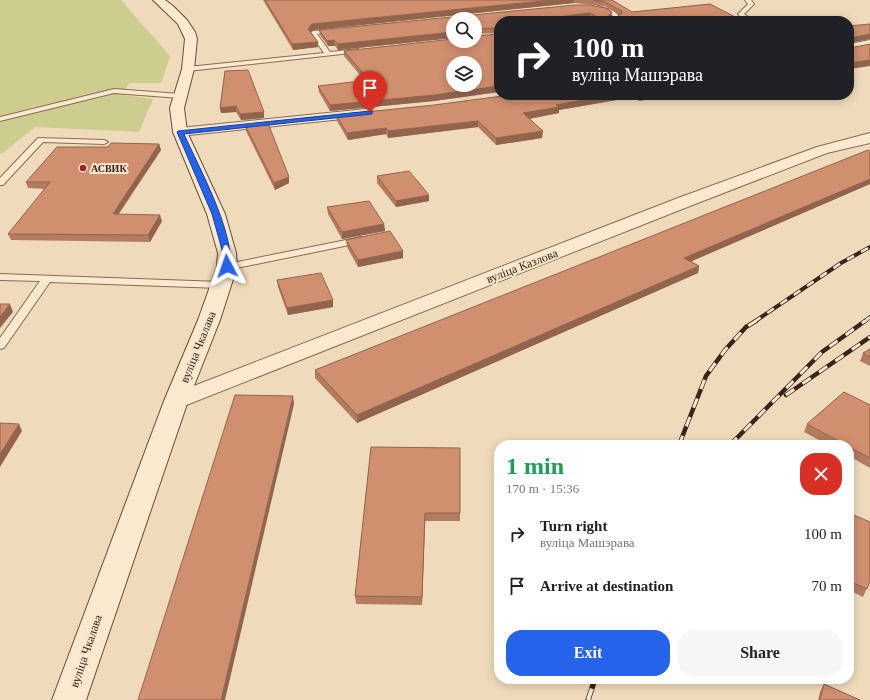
<!DOCTYPE html>
<meta charset="utf-8">
<style>
:root{--surface:#fff;--page:#f6f6f6;--text:#202124;--muted:#757577;--accent:#2563eb}
body{margin:0;font-family:Georgia,serif;background:var(--page);color:var(--text);height:100vh;display:flex;flex-direction:column;font-size:15px;white-space:nowrap}
*{box-sizing:border-box;margin:0}
p{font-size:13px;color:var(--muted)}
.icon{flex:none;width:22px;height:22px;fill:none;stroke:currentColor;stroke-width:2;stroke-linecap:round;stroke-linejoin:round}
.map{position:relative;flex:1;overflow:hidden}
.panel{position:absolute;left:494px;top:440px;width:360px;height:244px;display:flex;flex-direction:column;background:var(--surface);border-radius:16px;box-shadow:0 2px 10px #0003}
.panel>*{flex:none}
.guide{position:absolute;left:494px;top:16px;width:360px;height:84px;border-radius:16px;box-shadow:0 2px 10px #0003;background:#202124;color:#fff;overflow:hidden}
.buttons{position:absolute;left:446px;top:12px;display:grid;gap:8px}
.buttons a{display:grid;place-items:center;width:36px;height:36px;border-radius:50%;background:var(--surface);box-shadow:0 2px 10px #0003;font-size:20px}
.pin{position:absolute;display:grid;place-items:center;width:34px;height:34px;color:#fff;margin:-41px -17px;border-radius:50% 50% 50% 0;rotate:-45deg;box-shadow:0 0 4px #0007}
.pin .icon{rotate:45deg}
.me{position:absolute;width:44px;margin:-22px;rotate:356deg;stroke-linejoin:round;filter:drop-shadow(0 0 3px #0008)}
.turn{display:flex;align-items:center;gap:14px;height:84px;padding:0 12px;font-size:18px}
.turn .icon{width:52px;height:52px;stroke-width:2.5}
.turn b{display:block;font-size:28px;line-height:34px}
.round{display:grid;place-items:center;flex:none;width:42px;height:42px;border-radius:16px;background:var(--page)}
.headline{display:flex;align-items:center;justify-content:space-between;height:68px;padding:0 12px}
h1{font-size:24px;font-weight:700;line-height:30px;color:#1e9e55}
.button{display:flex;gap:8px;margin-top:auto;padding:8px 12px}
.button a{flex:1;height:46px;border-radius:16px;background:var(--accent);color:#fff;font-size:16px;font-weight:700;line-height:46px;text-align:center}
.button a+a{background:var(--page);color:var(--text)}
ul{padding:0;list-style:none}
li{display:flex;align-items:center;gap:12px;height:52px;padding:0 12px}
li div{flex:1}
li b{display:block;font-size:15px}
li em{font-style:normal}
.map>svg:first-child{display:block}
.green{fill:#cccd8f}
.lines{fill:none;stroke-linecap:round;stroke-linejoin:round}
.lane-casing{stroke:#876b55;stroke-width:2}
.street-casing{stroke:#876b55;stroke-width:2}
.secondary-casing{stroke:#694c38;stroke-width:2}
.lane{fill:#fae9ce;fill-rule:evenodd}
.street{fill:#fae9ce;fill-rule:evenodd}
.secondary{fill:#fae9ce;fill-rule:evenodd}
.rail-far2-casing{stroke:#35251a;stroke-width:4}
.rail-far1-casing{stroke:#35251a;stroke-width:4.5}
.rail-casing{stroke:#35251a;stroke-width:5.5}
.rail-far2{stroke:#f7e6cb;stroke-width:2.5;stroke-dasharray:8;stroke-linecap:butt}
.rail-far1{stroke:#f7e6cb;stroke-width:3;stroke-dasharray:10;stroke-linecap:butt}
.rail{stroke:#f7e6cb;stroke-width:4;stroke-dasharray:12;stroke-linecap:butt}
.wall{fill:#b37b5f}
.shaded-wall{fill:#92644e}
.building{fill:#d08f6f;stroke:#92644e;fill-rule:evenodd}
.route{fill:#2563eb;stroke:#184099}
.poi-dot{fill:#99222d;stroke:#f7e6cb;stroke-width:1.5}
.labels{text-anchor:middle;dominant-baseline:central;stroke-width:4;stroke-linejoin:round;paint-order:stroke}
.far-poi-label{font-size:10px;font-weight:bold;fill:#35251a;stroke:#f7e6cb;text-anchor:start}
.street-label{font-size:12px;fill:#35251a;stroke:#f7e6cb}
</style>
<div class="map">
<svg width="870" height="700" viewBox="0 0 870 700">
<rect width="100%" height="100%" fill="#efdbbb"/>
<path class="green" d="M0,0H121L170,56L161,83H129L123,95L153,99L139,132L35,127L3,153L0,154Z"/>
<g class="lines">
<defs>
<path id="lane" d="M745,0H751L754,4L744,14L754,21C747,21 742,20 738,14L748,4Z
M598,6L614,11L620,17L615,21H609L614,17L610,13L596,9L595,8Z
M334,29L337,31L336,32L317,34L330,52L358,49L361,51L360,52L188,71L185,69L188,67L324,53L310,33L313,31Z
M114,89L180,94L183,96L180,98L114,93L0,121V117Z
M38,138L104,140L108,142L104,144L43,142L3,185H0V178Z
M361,237L366,240L364,242L227,270L222,267L227,264Z
M0,274L221,282L226,285L221,288L50,282L4,348L0,349V338L40,281L0,280Z"/>
<path id="street" d="M870,40V48L849,52V44Z
M366,109L371,110L373,113L371,116L180,136L175,135L173,132L175,129L180,128Z
M870,133V143L827,153L690,206L184,406L176,409L168,406L164,401L168,396L678,198L817,147Z"/>
<path id="secondary" d="M153,0H165L173,6L187,20L195,32L197,39L194,69L184,108L187,132L225,214L236,253L237,267L220,320L188,401L86,700H52L164,401L198,320L217,267L218,253L207,214L173,132L170,108L182,69L185,39L178,24Z"/>
</defs>
<use href="#lane" class="lane-casing"/>
<use href="#street" class="street-casing"/>
<use href="#secondary" class="secondary-casing"/>
<use href="#lane" class="lane"/>
<use href="#street" class="street"/>
<use href="#secondary" class="secondary"/>
<defs>
<path id="rail-far2" d="M754,322L841,263L870,247
M864,322L870,317"/>
<path id="rail-far1" d="M786,395L870,337
M679,445L706,376L725,350L746,327L756,321
M730,445L822,352L865,321"/>
<path id="rail" d="M588,700L595,679"/>
</defs>
<use href="#rail-far2" class="rail-far2-casing"/>
<use href="#rail-far1" class="rail-far1-casing"/>
<use href="#rail" class="rail-casing"/>
<use href="#rail-far2" class="rail-far2"/>
<use href="#rail-far1" class="rail-far1"/>
<use href="#rail" class="rail"/>
</g>
<path class="wall" d="M263,0H612L632,12L710,4L743,21H595L590,18L568,21H499V33L475,34V19H453V38L338,50L335,46H328L320,35L319,30L575,5H590L605,8L612,12L611,17H617L619,15L605,6L574,3L313,30L311,32L318,42V47L293,50Z
M499,34V92L434,101L330,111L319,92L318,86L365,81L344,56V51Z
M225,71L264,112V118L241,120L236,112L221,113L220,108Z
M510,95H673L639,101L634,97L559,110V113L529,119L542,138L496,145L478,127L388,138L386,134L348,140L337,121L336,115L434,105Z
M245,125L289,183L275,190L246,131Z
M159,144L161,150L119,214L162,221L150,242L11,240L8,234L45,189L28,188L26,182L108,147Z
M870,151V184L691,261L699,266L698,273L357,423L315,378V370Z
M377,176L429,201L396,207L377,183Z
M327,207L384,224L385,231L342,239L328,214Z
M346,240L403,251V258L358,267L347,247Z
M277,280L333,300V307L288,315L278,287Z
M870,349V366L860,361L863,353Z
M870,405V468L849,456V445H828L804,432L807,424Z
M371,447L460,513V521H425L422,605L356,604L355,596Z
M849,513L870,581L863,597L849,590Z
M824,684L860,700H818L820,692Z"/>
<path class="shaded-wall" d="M552,0H574V3L313,30L309,34L308,29L312,24Z
M612,12L611,17L608,21V16Z
M590,13V18L568,21H526Z
M453,32V38L338,50V44Z
M870,34V39L849,43V38Z
M334,40L335,46H328L327,41Z
M318,42V47L293,50L292,44Z
M870,60V66L849,69V63Z
M499,86V92L434,101L330,111V105Z
M612,95H634V97L559,110V113L523,120V113L556,105Z
M640,95H673L639,101Z
M236,106V112L221,113L220,108Z
M264,112V118L241,120L240,114Z
M478,121V127L388,138V131Z
M386,128V134L348,140L347,133Z
M543,131L542,138L496,145V138Z
M159,144L161,150L114,220L113,214Z
M289,177V183L275,190L274,183Z
M870,179V184L683,265L684,258Z
M429,195V201L396,207V201Z
M160,215L162,221L150,242L148,235Z
M384,224L385,231L342,239V232Z
M403,251V258L358,267V260Z
M699,266L698,273L357,423V415Z
M333,300V307L288,315L287,308Z
M10,304L13,312L0,328V317Z
M293,396L294,404L225,700H221Z
M19,424L22,431L0,467V454Z
M425,513V521L422,605V597Z"/>
<path class="building" d="M265,0H552L312,24L308,29L318,42L292,44Z
M593,0H612L632,12L710,4L743,21H606L590,13L526,21H499V28L475,29V19H453V32L338,44L334,40L327,41L319,30L575,5H590L605,8L612,12L608,16L610,17H617L622,13V11L605,2Z
M870,24V34L849,38L850,48L870,44V60L849,63V26Z
M499,34V86L434,95L330,105L318,86L369,80L344,51L453,39V41H475V36ZM453,63H475V85H453Z
M248,70L264,112L240,114L236,106L220,108L225,71Z
M510,95H612L556,105L560,107L523,113L543,131L496,138L478,121L388,131L386,128L347,133L336,115L434,105Z
M268,123L289,177L274,183L245,125Z
M111,143L159,144L113,214L160,215L148,235L8,234L50,182H26L57,147H108Z
M868,150L870,151V179L684,258L699,266L357,415L315,370Z
M409,171L429,195L396,201L377,176Z
M369,201L384,224L342,232L327,207Z
M390,231L403,251L358,260L346,240Z
M321,273L333,300L287,308L277,280Z
M0,304H10L0,317Z
M870,349V357L863,353Z
M844,392L870,405V458L849,447V445H846L807,424Z
M235,395L293,396L221,700H138Z
M0,423L19,424L0,454Z
M371,447L460,448V513H425L422,597L355,596Z
M849,513L870,522V581L867,589L849,581Z
M824,684L860,700H820Z"/>
<path class="route" d="M370,111H372V114L184,134C201,172 231,225 231,266L227,269L224,268L223,253L212,214L177,132L178,131Z"/>
<circle class="poi-dot" cx="83" cy="168" r="4"/>
<g class="labels">
<g class="far-poi-label">
<text x="91" y="168">АСВИК</text>
</g>
<g class="street-label">
<text transform="translate(522 266) rotate(-21)">вуліца Казлова</text>
<text transform="translate(198 347) rotate(-68)">вуліца Чкалава</text>
<text transform="translate(86 651) rotate(-71)">вуліца Чкалава</text>
</g>
</g>
</svg>
<div class="buttons">
<a><svg class="icon" aria-label="search" viewBox="0 0 24 24"><circle cx="10" cy="10" r="6"/><path d="M15 15l6 6"/></svg></a>
<a><svg class="icon" aria-label="layers" viewBox="0 0 24 24"><path d="M12 4l9 5-9 5-9-5zM3 14l9 5 9-5"/></svg></a>
</div>
<div class="pin" style="left:370px;top:112px;background:#d93025"><svg class="icon" aria-label="arrive" viewBox="0 0 24 24"><path d="M6 21V4h12l-3 4 3 4H6"/></svg></div>
<svg class="me" style="left:227px;top:266px" viewBox="-20 -20 40 40"><path d="M0-17L14 15 0 8-14 15z" fill="#2563eb" stroke="#fff" stroke-width="4"/></svg>
<div class="guide">
<div class="turn"><svg class="icon" aria-label="right" viewBox="0 0 24 24"><path d="M7 20v-9h11M14 6l5 5-5 5"/></svg><div><b>100 m</b>вуліца Машэрава</div></div>
</div>
<section class="panel">
<div class="headline"><div><h1>1 min</h1><p>170 m · 15:36</p></div><a class="round" style="background:#d93025;color:#fff"><svg class="icon" aria-label="close" viewBox="0 0 24 24"><path d="M6 6l12 12M18 6L6 18"/></svg></a></div>
<ul>
<li><svg class="icon" aria-label="right" viewBox="0 0 24 24"><path d="M7 20v-9h11M14 6l5 5-5 5"/></svg><div><b>Turn right</b><p>вуліца Машэрава</p></div><em>100 m</em></li>
<li><svg class="icon" aria-label="arrive" viewBox="0 0 24 24"><path d="M6 21V4h12l-3 4 3 4H6"/></svg><div><b>Arrive at destination</b></div><em>70 m</em></li>
</ul>
<div class="button"><a>Exit</a><a>Share</a></div>
</section>
</div>
